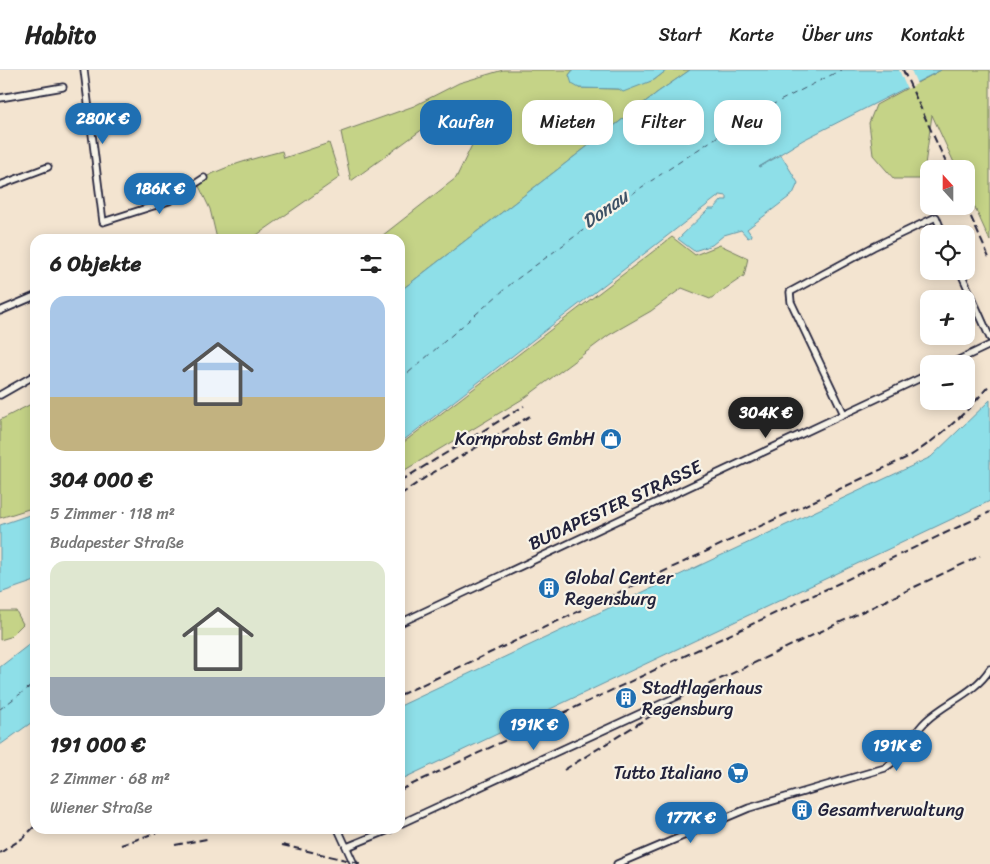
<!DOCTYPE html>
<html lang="de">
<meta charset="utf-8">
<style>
body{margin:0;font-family:Sriracha,sans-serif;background:#f6f6f6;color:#222;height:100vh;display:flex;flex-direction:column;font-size:19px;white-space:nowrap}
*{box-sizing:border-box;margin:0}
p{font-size:16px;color:#767676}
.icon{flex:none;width:28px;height:28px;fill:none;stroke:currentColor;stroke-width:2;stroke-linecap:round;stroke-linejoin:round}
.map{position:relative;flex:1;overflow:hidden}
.panel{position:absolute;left:30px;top:164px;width:375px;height:600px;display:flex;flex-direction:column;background:#fff;border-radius:15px;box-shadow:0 2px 12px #0003}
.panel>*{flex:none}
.banner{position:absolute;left:420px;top:30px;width:475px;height:45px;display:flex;gap:10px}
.needle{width:32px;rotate:339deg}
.controls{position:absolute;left:920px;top:90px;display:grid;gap:10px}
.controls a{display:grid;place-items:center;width:55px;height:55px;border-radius:10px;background:#fff;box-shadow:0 2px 12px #0003;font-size:25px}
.price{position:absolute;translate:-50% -42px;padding:0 11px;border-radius:18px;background:#1f6fb2;color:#fff;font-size:16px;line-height:32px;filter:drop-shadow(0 1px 2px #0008)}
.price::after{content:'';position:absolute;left:50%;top:30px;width:15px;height:11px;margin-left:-8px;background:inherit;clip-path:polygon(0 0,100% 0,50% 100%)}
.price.selected{background:#222;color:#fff}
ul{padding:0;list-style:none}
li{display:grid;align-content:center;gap:10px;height:265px;padding:0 20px}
li span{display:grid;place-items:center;height:155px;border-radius:15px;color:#555}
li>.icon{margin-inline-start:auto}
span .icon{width:90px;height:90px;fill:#fffc;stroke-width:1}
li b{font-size:21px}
h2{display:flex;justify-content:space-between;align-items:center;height:60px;padding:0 20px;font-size:21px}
.pill{padding:0 18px;border-radius:15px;background:#fff;box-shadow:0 2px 12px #0003;font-size:18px;line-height:45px}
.pill.selected{background:#1f6fb2;color:#fff}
header{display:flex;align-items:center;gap:30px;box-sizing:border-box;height:70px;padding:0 25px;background:#fff;border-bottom:1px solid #e0e0e0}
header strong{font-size:24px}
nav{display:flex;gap:28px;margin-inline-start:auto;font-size:18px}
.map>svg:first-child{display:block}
.green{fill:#c5d387;stroke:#747a61}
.water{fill:#8edfe8;stroke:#6393a3}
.pier{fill:#f3e4d0}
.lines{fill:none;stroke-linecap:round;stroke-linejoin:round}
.ferry{stroke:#3d5166;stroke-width:1;stroke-dasharray:6 5;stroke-linecap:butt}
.minor-casing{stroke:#22223b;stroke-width:9}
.minor{stroke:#f7f3e8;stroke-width:5.5}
.rail{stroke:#22223b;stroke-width:2;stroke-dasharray:8 4;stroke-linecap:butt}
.labels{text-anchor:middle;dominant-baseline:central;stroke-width:4.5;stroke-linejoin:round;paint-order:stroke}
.poi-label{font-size:18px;fill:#22223b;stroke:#f7f3e8;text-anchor:start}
.street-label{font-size:18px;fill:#22223b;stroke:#f7f3e8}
.water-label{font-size:19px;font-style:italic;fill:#3d5166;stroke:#f7f3e8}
</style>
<header>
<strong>Habito</strong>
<nav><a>Start</a><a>Karte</a><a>Über uns</a><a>Kontakt</a></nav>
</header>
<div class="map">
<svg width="990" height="794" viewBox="0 0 990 794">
<rect width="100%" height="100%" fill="#f3e4d0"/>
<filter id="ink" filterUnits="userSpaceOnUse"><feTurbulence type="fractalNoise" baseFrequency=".02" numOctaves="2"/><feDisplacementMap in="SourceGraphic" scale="10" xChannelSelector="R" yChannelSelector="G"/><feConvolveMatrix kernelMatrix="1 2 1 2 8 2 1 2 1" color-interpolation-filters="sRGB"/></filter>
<g filter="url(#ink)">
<!-- green -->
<path class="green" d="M503,0h70l-4,5 10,13 40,1 35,-9 13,-10h23l-32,22 -258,199v-52h-22l78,-61 29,-60 -7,-8 -26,-2 -101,73 -10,-49 73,-26 45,-23z
M941,0h49v171l-24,-53v-19h-9l-25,-54 -9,64h-29l-21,-24 -4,-32 7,-18z
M329,73l11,34 -89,62h-34l-7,-30 -13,-27c26,-16 55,-23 85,-31l2,7z
M672,167l23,18 25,-10 28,13 -4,18 -34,23 -28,-11 -31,23 -42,24 -83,62 -126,76v-28z
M35,332v105l-35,11v-98z
M0,541h16l7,13 -13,13 -10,3z"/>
<!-- water -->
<path class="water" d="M573,0h94l-13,10 -31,12 -4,-3 -40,-1 -7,-4 -3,-9z
M690,0h251l-138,70 -44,27 22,-12 17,28 -5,11 -46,35 5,7 -4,2 -7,-8 -17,5 -12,10 -18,6 -16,-12 31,-30h5l8,-9h5v-4l-7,-1 -320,248v-152l258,-199z
M990,330v101l-590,279v-74l531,-249z
M35,443v68l-35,12v-68z
M35,570v80l-35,25v-78z"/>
<!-- pier -->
<path class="pier" d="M899,0h12l6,14 -10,5z"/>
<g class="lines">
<!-- ferry -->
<path class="ferry" d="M400,310l113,-98 126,-93 105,-70 97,-49
M0,639l35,-26"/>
<!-- minor casing -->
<g class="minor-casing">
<path id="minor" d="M84,0l19,152 66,-21 35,-23
M0,28l63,-11
M0,115l48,-18
M960,201l30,67
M0,241l35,-15
M950,294l40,-19
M0,325l35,-20
M844,344l85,-40
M400,553l444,-209 -53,-112 -1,-10 83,-45 63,-30 7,17
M400,754l278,-128
M338,759l16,35
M347,777l44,-18
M617,794l132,-56 136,-40c18,-11 26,-33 41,-47 20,-19 49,-28 64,-52"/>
</g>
<!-- minor -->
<use href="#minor" class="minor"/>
<!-- rail -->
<path class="rail" d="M903,0l46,99
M966,136l24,54
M400,411l124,-75
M400,425l29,-20 101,-59
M400,625l510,-239c30,-19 58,-44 80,-72
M564,700l114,-71 302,-143
M400,720l590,-278
M121,775l45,-16
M175,775l32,-6
M282,775l81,19
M0,783l23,-15 12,-12"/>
</g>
</g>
<!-- icons -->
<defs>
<g id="shop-disc" transform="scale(1.125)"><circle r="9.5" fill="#1f6fb2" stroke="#f7f3e8"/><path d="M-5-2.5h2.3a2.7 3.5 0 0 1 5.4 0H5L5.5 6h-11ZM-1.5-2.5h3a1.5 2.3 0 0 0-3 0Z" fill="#fff"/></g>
<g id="building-disc" transform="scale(1.125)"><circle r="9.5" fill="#1f6fb2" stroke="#f7f3e8"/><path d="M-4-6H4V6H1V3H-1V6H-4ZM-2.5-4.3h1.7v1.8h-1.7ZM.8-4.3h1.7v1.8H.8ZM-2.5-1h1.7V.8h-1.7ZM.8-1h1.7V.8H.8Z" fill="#fff"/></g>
<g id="supermarket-disc" transform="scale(1.125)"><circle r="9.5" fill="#1f6fb2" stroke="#f7f3e8"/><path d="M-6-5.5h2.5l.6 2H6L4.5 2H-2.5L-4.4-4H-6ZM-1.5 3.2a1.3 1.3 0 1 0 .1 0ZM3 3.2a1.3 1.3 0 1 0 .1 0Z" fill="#fff"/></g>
</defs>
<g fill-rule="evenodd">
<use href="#shop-disc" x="611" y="369"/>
<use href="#building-disc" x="549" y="518"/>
<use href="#building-disc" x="626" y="628"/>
<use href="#supermarket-disc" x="738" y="703"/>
<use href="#building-disc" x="802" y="740"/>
</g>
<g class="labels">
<!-- poi labels -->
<g class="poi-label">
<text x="595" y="369" text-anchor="end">Kornprobst GmbH</text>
<text x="565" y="508">Global Center<tspan x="565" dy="21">Regensburg</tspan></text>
<text x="642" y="618">Stadtlagerhaus<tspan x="642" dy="21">Regensburg</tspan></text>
<text x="722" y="703" text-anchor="end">Tutto Italiano</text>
<text x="818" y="740">Gesamtverwaltung</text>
</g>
<!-- street labels -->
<g class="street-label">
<text transform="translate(615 435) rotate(-25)">BUDAPESTER STRASSE</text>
</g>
<!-- water labels -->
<g class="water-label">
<text transform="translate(605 139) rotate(-35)">Donau</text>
</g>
</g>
</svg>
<div class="controls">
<a><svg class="needle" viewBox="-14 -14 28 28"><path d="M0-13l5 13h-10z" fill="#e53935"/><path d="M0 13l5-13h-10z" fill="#767676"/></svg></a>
<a><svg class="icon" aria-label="locate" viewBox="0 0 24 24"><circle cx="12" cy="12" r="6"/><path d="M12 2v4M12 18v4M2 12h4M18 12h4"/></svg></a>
<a>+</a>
<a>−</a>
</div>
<b class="price" style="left:103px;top:75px">280K €</b>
<b class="price" style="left:160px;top:145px">186K €</b>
<b class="price selected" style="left:766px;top:369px">304K €</b>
<b class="price" style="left:534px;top:681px">191K €</b>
<b class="price" style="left:897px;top:702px">191K €</b>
<b class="price" style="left:691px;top:774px">177K €</b>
<div class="banner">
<a class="pill selected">Kaufen</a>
<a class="pill">Mieten</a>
<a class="pill">Filter</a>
<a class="pill">Neu</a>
</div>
<section class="panel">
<h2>6 Objekte<svg class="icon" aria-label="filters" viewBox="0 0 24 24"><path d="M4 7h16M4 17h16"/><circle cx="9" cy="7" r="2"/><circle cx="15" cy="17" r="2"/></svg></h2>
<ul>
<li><span style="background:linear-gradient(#a9c7e8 65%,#c2b280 0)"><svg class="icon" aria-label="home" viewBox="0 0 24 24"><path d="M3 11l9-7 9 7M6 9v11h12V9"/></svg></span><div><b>304 000 €</b><p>5 Zimmer · 118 m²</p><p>Budapester Straße</p></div></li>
<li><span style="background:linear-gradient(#dfe7d0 75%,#9aa5b1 0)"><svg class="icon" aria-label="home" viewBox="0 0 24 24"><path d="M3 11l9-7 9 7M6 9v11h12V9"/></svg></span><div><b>191 000 €</b><p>2 Zimmer · 68 m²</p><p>Wiener Straße</p></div></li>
</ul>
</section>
</div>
